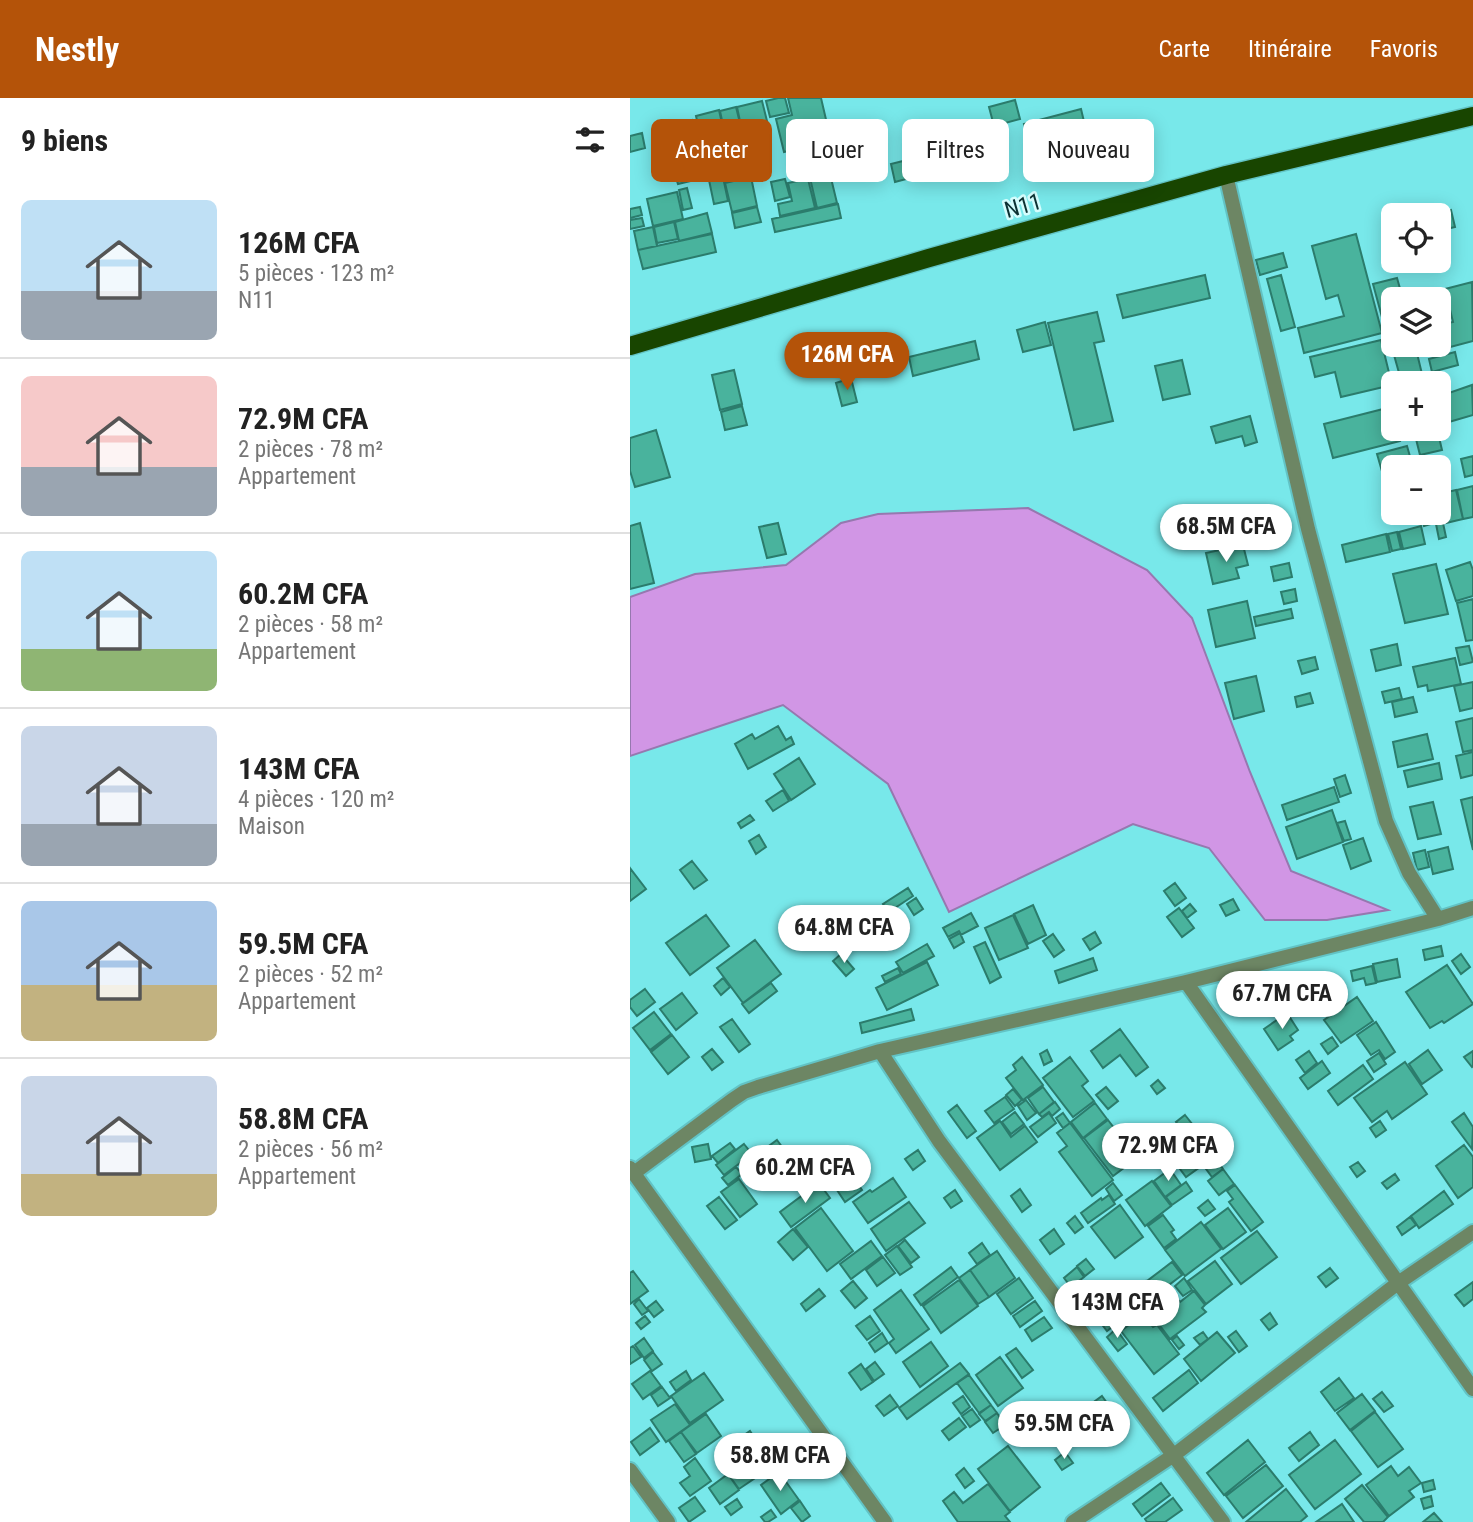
<!DOCTYPE html>
<html lang="fr">
<meta charset="utf-8">
<style>
body{margin:0;font-family:"Roboto Condensed",sans-serif;background:#f2f2f2;color:#222;height:100vh;display:flex;flex-direction:column;font-size:26px;white-space:nowrap}
*{box-sizing:border-box;margin:0}
p{font-size:23px;color:#767676}
.icon{flex:none;width:38px;height:38px;fill:none;stroke:currentColor;stroke-width:2;stroke-linecap:round;stroke-linejoin:round}
.map{position:relative;flex:1;overflow:hidden}
.sheet{display:flex;flex-direction:column;background:#fff;width:630px}
.sheet>*{flex:none}
.guide{position:absolute;left:21px;top:21px;width:665px;height:63px;display:flex;gap:14px}
.fabs{position:absolute;left:751px;top:105px;display:grid;gap:14px}
.fabs a{display:grid;place-items:center;width:70px;height:70px;border-radius:10px;background:#fff;box-shadow:0 4px 18px #0003;font-size:35px}
.price{position:absolute;translate:-50% -60px;padding:0 16px;border-radius:24px;background:#fff;color:#222;font-size:23px;line-height:46px;filter:drop-shadow(0 2px 4px #0008)}
.price::after{content:'';position:absolute;left:50%;top:42px;width:21px;height:16px;margin-left:-10px;background:inherit;clip-path:polygon(0 0,100% 0,50% 100%)}
.price.selected{background:#b45309;color:#fff}
ul{padding:0;list-style:none}
li{display:flex;align-items:center;gap:21px;height:175px;padding:0 21px}
li+li{border-top:2px solid #e0e0e0}
li span{display:grid;place-items:center;flex:none;width:196px;height:140px;border-radius:10px;color:#555}
li>.icon{margin-inline-start:auto}
span .icon{width:84px;height:84px;fill:#fffc;stroke-width:1}
li b{font-size:30px}
h2{display:flex;justify-content:space-between;align-items:center;height:84px;padding:0 21px;font-size:30px}
.chip{padding:0 24px;border-radius:10px;background:#fff;box-shadow:0 4px 18px #0003;font-size:24px;line-height:63px}
.chip.selected{background:#b45309;color:#fff}
header{display:flex;align-items:center;gap:42px;box-sizing:border-box;height:98px;padding:0 35px;background:#b45309;color:#fff}
header strong{font-size:33px}
nav{display:flex;gap:38px;margin-inline-start:auto;font-size:24px}
main{display:flex;flex:1;min-height:0}
.map>svg:first-child{display:block}
.water{fill:#d196e5;stroke:#9678af;stroke-width:2}
.building{fill:#49b39d;stroke:#2b7c6c;stroke-width:2}
.lines{fill:none;stroke-linecap:round;stroke-linejoin:round}
.minor-casing{stroke:#62c3c5;stroke-width:18}
.tertiary-casing{stroke:#62c3c5;stroke-width:18}
.primary-casing{stroke:#62c3c5;stroke-width:21}
.minor{stroke:#6d8664;stroke-width:14}
.tertiary{stroke:#6d8664;stroke-width:14}
.primary{stroke:#184500;stroke-width:18}
.labels{text-anchor:middle;dominant-baseline:central;stroke-width:5;stroke-linejoin:round;paint-order:stroke}
.street-label{font-size:23px;fill:#0c3132;stroke:#d5fdfd}
</style>
<header>
<strong>Nestly</strong>
<nav><a>Carte</a><a>Itinéraire</a><a>Favoris</a></nav>
</header>
<main>
<section class="sheet">
<h2>9 biens<svg class="icon" aria-label="filters" viewBox="0 0 24 24"><path d="M4 7h16M4 17h16"/><circle cx="9" cy="7" r="2"/><circle cx="15" cy="17" r="2"/></svg></h2>
<ul>
<li><span style="background:linear-gradient(#bfe0f5 65%,#9aa5b1 0)"><svg class="icon" aria-label="home" viewBox="0 0 24 24"><path d="M3 11l9-7 9 7M6 9v11h12V9"/></svg></span><div><b>126M CFA</b><p>5 pièces · 123 m²</p><p>N11</p></div></li>
<li><span style="background:linear-gradient(#f6c9c9 65%,#9aa5b1 0)"><svg class="icon" aria-label="home" viewBox="0 0 24 24"><path d="M3 11l9-7 9 7M6 9v11h12V9"/></svg></span><div><b>72.9M CFA</b><p>2 pièces · 78 m²</p><p>Appartement</p></div></li>
<li><span style="background:linear-gradient(#bfe0f5 70%,#8fb573 0)"><svg class="icon" aria-label="home" viewBox="0 0 24 24"><path d="M3 11l9-7 9 7M6 9v11h12V9"/></svg></span><div><b>60.2M CFA</b><p>2 pièces · 58 m²</p><p>Appartement</p></div></li>
<li><span style="background:linear-gradient(#c9d6e8 70%,#9aa5b1 0)"><svg class="icon" aria-label="home" viewBox="0 0 24 24"><path d="M3 11l9-7 9 7M6 9v11h12V9"/></svg></span><div><b>143M CFA</b><p>4 pièces · 120 m²</p><p>Maison</p></div></li>
<li><span style="background:linear-gradient(#a9c7e8 60%,#c2b280 0)"><svg class="icon" aria-label="home" viewBox="0 0 24 24"><path d="M3 11l9-7 9 7M6 9v11h12V9"/></svg></span><div><b>59.5M CFA</b><p>2 pièces · 52 m²</p><p>Appartement</p></div></li>
<li><span style="background:linear-gradient(#c9d6e8 70%,#c2b280 0)"><svg class="icon" aria-label="home" viewBox="0 0 24 24"><path d="M3 11l9-7 9 7M6 9v11h12V9"/></svg></span><div><b>58.8M CFA</b><p>2 pièces · 56 m²</p><p>Appartement</p></div></li>
</ul>
</section>
<div class="map">
<svg width="843" height="1424" viewBox="0 0 843 1424">
<rect width="100%" height="100%" fill="#78e8ea"/>
<!-- water -->
<path class="water" d="M398,410l119,62 45,48 58,154 41,99 97,39 -61,10h-62l-56,-72 -76,-24 -184,88 -61,-128 -105,-79 -153,51v-159l65,-23 91,-9 55,-42 37,-9z"/>
<!-- building -->
<path class="building" d="M148,0h7l4,15 -19,4 -4,-16z
M158,0h33l10,43 -47,11 -8,-33 16,-4z
M385,2l5,19 -26,7 -5,-19z
M132,3l6,24 -26,6 -5,-24z
M106,9l6,24 -17,4 -5,-24z
M451,11l5,21 -56,15 -6,-21z
M89,12l6,27 -23,5 -6,-26z
M62,22l5,22 -25,5 -6,-21z
M12,35l3,15 -15,4v-16z
M70,47l7,32 -29,7 -2,-6 -4,1 -6,-26z
M87,51l6,24 -15,4 -5,-24z
M301,56l5,17 -41,11 -4,-18z
M197,61l3,14 -20,5 -3,-14z
M200,76l7,29 -20,5 -7,-30z
M93,79l5,24 -14,3 -5,-24z
M121,79l6,29 -25,6 -7,-29z
M155,81l5,18 -15,4 -4,-19z
M178,81l7,29 -35,8 -2,-12 14,-3 -4,-18z
M57,90l5,20 -9,2 -4,-20z
M47,94l6,27 -30,7 -6,-27z
M208,106l3,14 -66,14 -3,-13z
M10,109l2,8 -12,3v-9z
M127,109l4,15 -26,6 -3,-15z
M821,112l4,17 -17,4v-16l-6,-1z
M77,115l5,20 -33,8 -4,-19z
M12,120l2,8 -14,3v-9z
M44,124l4,17 -21,4 -3,-16z
M23,129l4,19 -19,4 -4,-19z
M82,136l4,18 -73,17 -5,-19z
M726,136l26,99 -78,20 -6,-25 46,-12 -6,-21 -12,4 -14,-53z
M653,155l4,14 -27,8 -4,-15z
M575,177l5,23 -87,20 -6,-23z
M651,177l14,52 -14,4 -14,-52z
M767,180l6,21h-10v31l-7,2 -13,-48z
M842,184l1,59 -53,14 -3,-10h21v-20l15,-3 -8,-33z
M467,214l7,29 -10,2 19,78 -39,9 -26,-107z
M415,224l6,23 -28,7 -6,-22z
M763,238v9h22l7,29 -21,6 -12,-43z
M751,242l11,45 -51,12 -6,-25 -20,5 -5,-20z
M345,243l4,18 -66,17 -4,-19z
M825,254l3,13 -26,7 -3,-13z
M552,262l8,34 -27,6 -8,-34z
M104,272l8,34 -22,6 -8,-35z
M221,280l6,24 -15,4 -6,-23z
M842,287l1,30 -24,7 -9,-26z
M112,308l5,19 -22,5 -4,-18z
M761,309l2,7v15h4l3,12 -67,17 -9,-34z
M620,318l7,26 -12,4 -3,-10 -26,7 -5,-16z
M26,332l14,47 -35,10 -5,-16v-33z
M808,335l4,17 -22,5 -4,-16z
M777,348l6,21h-20v24l-5,1 -11,-38z
M843,358v19l-8,2 -4,-18z
M843,388v31l-10,2 -6,-29z
M826,392l7,29 -17,4 -7,-29z
M641,411l4,12 -17,7 -5,-12z
M802,415l2,10 -10,3 -3,-12z
M10,425l14,60 -24,6v-63z
M148,425l8,31 -19,4 -8,-31z
M813,425l3,14 -7,2 -3,-15z
M791,428l4,18 -22,5 -4,-17z
M767,434l4,17 -9,2 -4,-17z
M756,436l4,18 -44,10 -4,-17z
M613,447l5,20 -12,3 3,10 -26,6 -7,-31z
M840,464l3,8v26l-17,5 -10,-31z
M659,465l3,14 -18,4 -3,-14z
M806,466l12,50 -43,9 -12,-49z
M665,491l2,12 -13,3 -3,-12z
M843,501v41l-7,1 -9,-38z
M617,503l8,37 -39,9 -8,-37z
M661,511l2,9 -37,8 -2,-9z
M767,546l4,21 -25,6 -5,-21z
M839,548l4,16 -13,3 -4,-17z
M685,559l3,12 -16,5 -4,-13z
M825,560l6,26 -33,7 -1,-6 -9,2 -5,-20z
M626,578l8,35 -30,8 -9,-36z
M843,584v26l-13,3 -6,-25z
M769,590l3,11 -17,4 -3,-11z
M680,595l3,10 -16,4 -2,-10z
M783,599l4,15 -22,5 -3,-15z
M843,620v32l-10,2 -7,-30z
M148,628l8,14 5,-3 3,7 -46,25 -13,-25 17,-10 3,5z
M797,636l6,25 -35,8 -5,-25z
M843,654v23l-12,3 -5,-22z
M169,660l16,26 -24,16 -17,-26z
M809,665l3,16 -34,8 -4,-16z
M715,677l6,18 -11,4 -6,-18z
M704,689l5,15 -52,18 -5,-15z
M153,692l6,11 -16,10 -7,-10z
M843,699v53l-12,-50z
M803,704l8,32 -23,5 -8,-32z
M702,712l11,32 -46,17 -11,-32z
M120,717l4,5 -13,8 -3,-5z
M715,723l6,18 -7,2 -7,-18z
M129,737l7,12 -10,7 -7,-13z
M733,740l8,23 -20,8 -8,-24z
M818,749l5,22 -20,5 -5,-22z
M795,752l4,17 -12,3 -4,-17z
M62,763l15,19 -13,9 -14,-19z
M0,770l16,21 -16,12z
M545,785l11,15 -11,8 -11,-15z
M278,790l5,8 -24,16 -6,-8z
M286,800l7,11 -9,6 -7,-11z
M603,801l6,11 -13,6 -6,-11z
M560,806l6,7 -9,7 -5,-7z
M403,807l13,30 -18,9 -14,-30z
M549,810l15,20 -12,9 -15,-20z
M341,815l7,13 -17,9 -2,-4 -11,6 -5,-9z
M76,817l23,31 -39,29 -24,-32z
M383,817l15,33 -29,12 -14,-32z
M465,834l6,11 -11,7 -7,-11z
M330,835l4,9 -10,6 -5,-9z
M423,836l11,16 -10,7 -11,-16z
M125,842l26,34 -38,29 -26,-35z
M355,844l16,35 -11,6 -16,-36z
M297,846l7,12 -31,17 -7,-11z
M811,848l2,10 -18,4 -2,-10z
M211,856l13,15 -8,7 -13,-15z
M831,856l9,13 -9,7 -9,-13z
M463,860l4,12 -38,13 -4,-12z
M767,861l3,18 -23,5 -4,-18z
M297,864l11,23 -51,25 -11,-22z
M817,867l26,39 -29,19 -2,-2 -12,7 -24,-36z
M742,868l4,17 -10,2 -2,-7 -11,3 -2,-10z
M268,870l3,6 -16,8 -3,-6z
M93,880l7,9 -9,8 -7,-9z
M141,885l6,8 -28,22 -7,-9z
M15,891l10,13 -18,14 -7,-9v-7z
M52,895l15,20 -21,17 -16,-21z
M727,899l16,24 -32,22 -17,-23z
M281,911l3,11 -52,13 -2,-10z
M24,914l17,22 -21,16 -17,-22z
M657,915l11,17 -8,6 3,4 -15,10 -14,-21z
M102,921l18,25 -11,8 -19,-25z
M746,924l19,30 -10,7 -6,-9 -8,5 -14,-20z
M490,931l28,38 -12,9 -16,-21 -17,13 -12,-17z
M42,937l17,22 -21,17 -17,-22z
M702,939l6,9 -10,8 -7,-10z
M82,951l11,13 -11,8 -10,-13z
M417,952l5,11 -8,4 -4,-11z
M798,952l14,20 -20,14 -13,-20z
M679,953l8,12 -12,10 -9,-13z
M843,953v15l-1,1 -8,-10z
M749,955l7,11 -12,8 -7,-11z
M392,959l21,28 -20,15 -17,-22 10,-8 -3,-5z
M440,959l18,24 -6,5 12,15 -21,16 -30,-39z
M692,963l8,12 -22,16 -8,-11z
M775,964l22,32 -35,25 -5,-8 -15,11 -18,-24z
M733,967l10,14 -35,26 -10,-14z
M528,982l7,8 -8,6 -6,-8z
M413,989l11,15 -15,12 -11,-16z
M476,989l12,14 -10,8 -12,-14z
M383,991l9,11 -7,6 -9,-11z
M375,999l9,12 -20,14 -9,-12z
M396,1002l10,13 -9,7 -9,-14z
M425,1004l5,7 -8,7 -3,-4 -7,5 -3,-3z
M465,1005l12,16 -24,19 -12,-16z
M327,1007l19,26 -9,7 -19,-26z
M385,1014l9,12 -13,10 -9,-12z
M419,1015l7,10 -18,14 -8,-10z
M433,1015l7,10 -7,5 -7,-10z
M834,1015l9,14 -1,22 -20,-27z
M555,1017l8,10 -9,7 -8,-10z
M478,1022l29,38 -24,18 -29,-38z
M370,1023l11,16 14,-11 12,16 -37,28 -23,-32z
M750,1023l6,9 -10,7 -6,-9z
M440,1025l43,57 -21,16 -33,-44 8,-6 -10,-13z
M564,1029l5,6 -8,7 -5,-6z
M147,1042l22,30 -19,14 -2,-1 -7,5 -21,-28z
M100,1045l5,6 -17,14 -6,-7z
M78,1046l3,15 -16,3 -3,-15z
M114,1046l8,10 -28,21 -8,-10z
M575,1046l18,25 -11,8 -9,-12 -17,12 -9,-12z
M834,1047l9,12v30l-15,11 -22,-32z
M288,1052l7,11 -12,9 -8,-11z
M728,1064l7,9 -8,6 -7,-10z
M106,1069l6,7 -14,11 -6,-7z
M540,1071l11,16 -16,12 -11,-16z
M593,1071l11,15 -15,11 -11,-14z
M765,1076l4,6 -12,9 -5,-6z
M222,1077l10,15 -17,12 -10,-15z
M263,1080l13,19 -38,26 -15,-21 17,-12 2,2z
M109,1081l18,25 -17,13 -19,-25z
M522,1083l19,25 -26,20 -19,-26z
M556,1084l6,9 -20,14 -6,-8z
M189,1085l11,15 -39,29 -11,-15z
M483,1085l9,12 -8,6 -8,-12z
M605,1087l28,37 -12,9 -22,-29 4,-3 -6,-8z
M390,1091l11,16 -9,7 -11,-16z
M325,1092l7,11 -11,7 -7,-10z
M814,1093l9,13 -34,24 -8,-12z
M479,1097l6,9 -27,19 -7,-10 20,-15 1,2z
M89,1099l18,23 -12,9 -18,-23z
M578,1102l7,9 -10,7 -7,-8z
M279,1104l16,21 -39,28 -15,-22z
M490,1107l23,32 -28,21 -24,-31z
M191,1110l32,43 -26,20 -32,-43z
M598,1110l18,24 -23,17 -18,-24z
M533,1117l11,15 -3,2 5,7 -12,9 -16,-22z
M445,1118l8,11 -8,6 -8,-10z
M780,1119l6,8 -14,10 -5,-8z
M571,1124l20,27 -36,27 -20,-26z
M163,1131l15,18 -15,13 -15,-18z
M424,1131l10,15 -14,10 -10,-14z
M627,1133l20,26 -36,27 -20,-26z
M275,1142l14,17 -8,6 -13,-17z
M241,1143l11,15 -31,23 -11,-15z
M352,1145l8,12 -13,9 -8,-11z
M267,1148l15,21 -12,8 -15,-20z
M367,1153l18,27 -26,19 -19,-27z
M253,1159l12,16 -18,13 -11,-16z
M456,1161l8,10 -9,7 -8,-10z
M585,1163l17,23 -26,20 -18,-23z
M542,1164l10,13 -25,19 -10,-13z
M321,1169l7,10 -37,28 -7,-10z
M447,1169l7,10 -13,10 -7,-9z
M700,1170l8,10 -12,9 -8,-10z
M340,1172l19,27 -11,7 -19,-26z
M3,1173l15,20 -18,13v-31z
M389,1180l14,20 -22,16 -14,-20z
M554,1180l8,12 -9,6 -8,-10z
M329,1182l19,26 -37,27 -18,-27z
M223,1183l14,17 -12,10 -14,-17z
M516,1183l10,13 -24,19 -10,-14z
M843,1184v17l-9,7 -9,-11z
M189,1191l6,7 -19,15 -5,-7z
M540,1191l10,13 14,-11 11,14 -3,3 4,4 -36,27 -24,-32z
M271,1192l28,39 -33,24 -7,-10 5,-4 -20,-29z
M9,1201l9,12 -6,4 -8,-11z
M491,1201l10,13 -24,19 -10,-13z
M26,1203l7,9 -9,7 -7,-9z
M405,1203l7,10 -22,16 -7,-11z
M640,1215l7,11 -8,6 -8,-10z
M513,1216l10,13 4,-2 22,29 -25,20 -33,-43z
M15,1218l5,6 -9,7 -5,-6z
M240,1218l10,15 -13,9 -11,-14z
M414,1219l8,11 -20,13 -7,-11z
M486,1231l11,15 -9,7 -11,-14z
M606,1233l11,15 -8,6 -11,-15z
M573,1234l5,7 -8,6 -6,-7z
M587,1234l18,21 -34,28 -17,-22z
M252,1235l6,10 -13,9 -6,-9z
M547,1238l7,9 -5,4 -7,-9z
M14,1240l9,13 -9,7 -9,-13z
M301,1244l17,24 -28,21 -17,-25z
M3,1248l8,11 -11,7v-16z
M386,1250l17,22 -11,8 -16,-23z
M23,1254l9,12 -10,7 -8,-11z
M370,1259l23,31 -25,18 -22,-31z
M245,1264l9,12 -10,7 -8,-12z
M330,1265l9,11 -62,45 -8,-11z
M231,1266l12,18 -12,8 -12,-17z
M559,1272l9,13 -35,28 -10,-13z
M20,1273l11,15 -18,13 -11,-15z
M56,1273l5,9 -15,11 -6,-9z
M74,1275l19,27 -33,23 -19,-27z
M339,1277l22,30 -12,8 -22,-30z
M709,1280l15,20 -19,13 -14,-19z
M32,1289l8,11 -12,8 -7,-11z
M752,1294l11,14 -9,6 -11,-13z
M732,1296l13,17 -25,19 -13,-17z
M260,1297l8,11 -14,10 -8,-10z
M333,1298l7,11 -9,7 -8,-11z
M472,1298l10,14 -21,15 -3,-5 -14,10 -6,-9z
M45,1306l15,21 -24,17 -15,-22z
M361,1307l6,8 -12,8 -6,-7z
M342,1311l8,11 -10,7 -8,-11z
M745,1314l28,37 -25,18 -27,-36z
M367,1315l8,12 -12,8 -8,-11z
M76,1316l15,22 -24,17 -16,-21z
M329,1320l7,9 -17,13 -7,-9z
M20,1330l9,13 -19,14 -9,-13z
M120,1333l12,18 -23,15 -12,-17z
M51,1334l15,22 -12,8 -15,-21z
M680,1334l9,13 -20,16 -10,-13z
M618,1342l17,22 -41,33 -17,-22z
M705,1342l26,34 -46,35 -26,-34z
M378,1348l32,41 -30,24 -32,-42z
M435,1354l8,11 -11,7 -7,-10z
M126,1357l11,15 -28,19 -11,-15z
M65,1360l16,23 -21,15 -10,-13 10,-7 -6,-9z
M636,1367l17,21 -40,32 -17,-22z
M761,1368l7,10 11,-9 12,16 -12,8 5,6 -25,19 -23,-31z
M334,1370l10,13 -9,7 -9,-13z
M149,1374l20,28 -18,14 -20,-29z
M98,1376l11,16 -19,14 -11,-16z
M803,1382l2,9 -11,3 -2,-9z
M531,1385l9,12 -28,21 -9,-12z
M358,1386l22,28 -5,4 5,6h-52l-15,-21 11,-9 9,11z
M732,1387l26,32 -5,5h-19l-19,-23z
M656,1391l21,27 -7,6h-54z
M801,1398l2,10 -9,3 -3,-10z
M65,1399l10,14 -16,11 -10,-14z
M543,1400l9,12 -17,12h-18l-2,-3z
M107,1401l5,8 -11,8 -6,-8z
M170,1403l10,15 -8,6 -11,-14z
M712,1406l12,18h-38z
M141,1412l5,7 -8,5h-3l-4,-5z
M804,1415l8,9h-19z"/>
<g class="lines">
<!-- minor casing -->
<g class="minor-casing">
<path id="minor" d="M596,77l82,354 78,292 23,52 29,46
M556,884l287,407
M250,953l59,90 284,381
M4,1075l98,-73 12,-8 14,-5 122,-36 306,-69 252,-63 35,-11
M0,1372l38,52
M443,1424l101,-67 224,-172 75,-51"/>
</g>
<!-- tertiary casing -->
<g class="tertiary-casing">
<path id="tertiary" d="M0,1070l255,354"/>
</g>
<!-- primary casing -->
<g class="primary-casing">
<path id="primary" d="M0,248l299,-88 297,-83 247,-59"/>
</g>
<!-- minor -->
<use href="#minor" class="minor"/>
<!-- tertiary -->
<use href="#tertiary" class="tertiary"/>
<!-- primary -->
<use href="#primary" class="primary"/>
</g>
<g class="labels">
<!-- street labels -->
<g class="street-label">
<text transform="translate(393 108) rotate(-16)">N11</text>
</g>
</g>
</svg>
<div class="fabs">
<a><svg class="icon" aria-label="locate" viewBox="0 0 24 24"><circle cx="12" cy="12" r="6"/><path d="M12 2v4M12 18v4M2 12h4M18 12h4"/></svg></a>
<a><svg class="icon" aria-label="layers" viewBox="0 0 24 24"><path d="M12 4l9 5-9 5-9-5zM3 14l9 5 9-5"/></svg></a>
<a>+</a>
<a>−</a>
</div>
<b class="price selected" style="left:217px;top:294px">126M CFA</b>
<b class="price" style="left:596px;top:466px">68.5M CFA</b>
<b class="price" style="left:214px;top:867px">64.8M CFA</b>
<b class="price" style="left:652px;top:933px">67.7M CFA</b>
<b class="price" style="left:538px;top:1085px">72.9M CFA</b>
<b class="price" style="left:175px;top:1107px">60.2M CFA</b>
<b class="price" style="left:487px;top:1242px">143M CFA</b>
<b class="price" style="left:434px;top:1363px">59.5M CFA</b>
<b class="price" style="left:150px;top:1395px">58.8M CFA</b>
<div class="guide">
<a class="chip selected">Acheter</a>
<a class="chip">Louer</a>
<a class="chip">Filtres</a>
<a class="chip">Nouveau</a>
</div>
</div>
</main>
